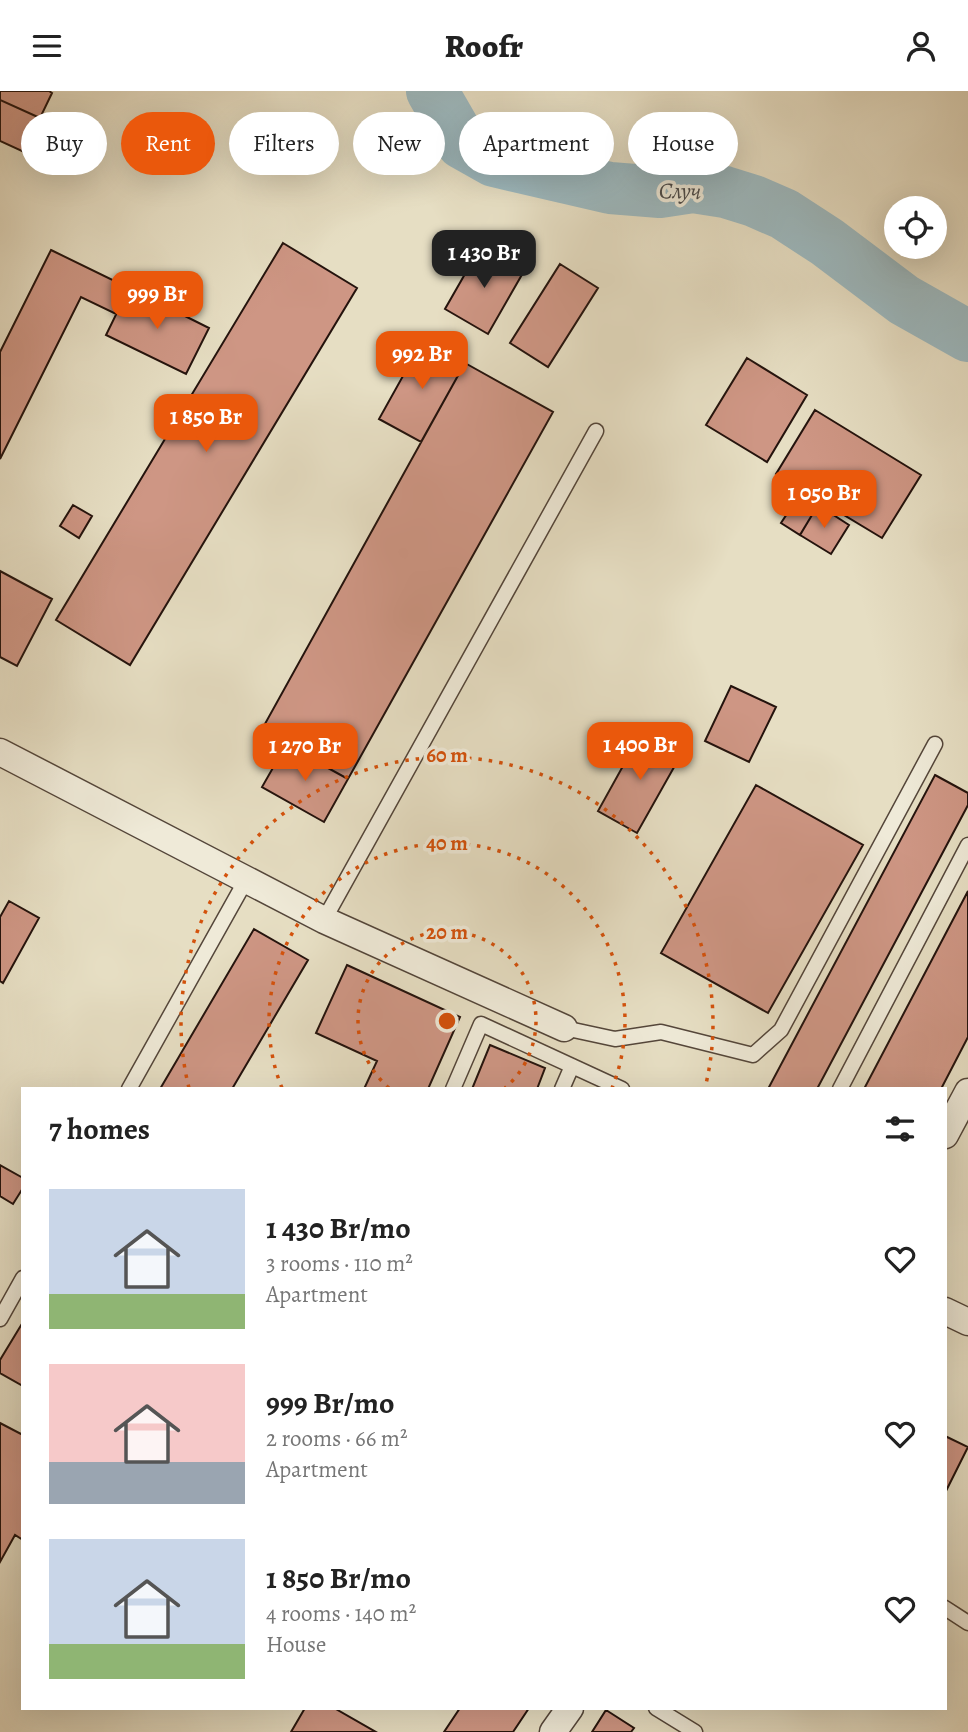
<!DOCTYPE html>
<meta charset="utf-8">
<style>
body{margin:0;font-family:Alegreya,serif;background:#f6f6f6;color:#222;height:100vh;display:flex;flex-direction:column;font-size:26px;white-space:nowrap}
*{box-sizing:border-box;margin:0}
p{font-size:23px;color:#767676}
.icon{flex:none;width:38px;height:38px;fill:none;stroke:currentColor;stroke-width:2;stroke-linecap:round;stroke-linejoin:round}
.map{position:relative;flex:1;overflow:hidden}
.details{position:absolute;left:21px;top:996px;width:926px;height:623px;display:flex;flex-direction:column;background:#fff;border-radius:0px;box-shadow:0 7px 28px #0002}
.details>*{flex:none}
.banner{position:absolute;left:21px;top:21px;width:928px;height:63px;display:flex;gap:14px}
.controls{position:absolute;left:884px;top:105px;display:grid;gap:14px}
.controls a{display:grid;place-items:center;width:63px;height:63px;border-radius:50%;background:#fff;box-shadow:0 7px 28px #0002;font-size:35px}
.price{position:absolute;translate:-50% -60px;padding:0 16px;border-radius:14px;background:#ea580c;color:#fff;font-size:23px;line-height:46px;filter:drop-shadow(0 2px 4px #0008)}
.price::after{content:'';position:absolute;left:50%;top:42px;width:21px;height:16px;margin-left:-10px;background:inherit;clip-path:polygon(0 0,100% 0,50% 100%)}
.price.active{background:#222;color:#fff}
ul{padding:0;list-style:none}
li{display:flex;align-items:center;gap:21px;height:175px;padding:0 28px}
li span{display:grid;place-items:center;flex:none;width:196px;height:140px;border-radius:0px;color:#555}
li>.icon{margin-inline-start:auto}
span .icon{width:84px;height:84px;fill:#fffc;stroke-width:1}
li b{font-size:30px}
h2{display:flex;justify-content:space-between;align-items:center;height:84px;padding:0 28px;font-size:30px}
.chip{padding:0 24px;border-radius:32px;background:#fff;box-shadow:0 7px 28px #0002;font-size:24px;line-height:63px}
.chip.active{background:#ea580c;color:#fff}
header{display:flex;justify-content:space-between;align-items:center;height:91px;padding:0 28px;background:#fff;font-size:32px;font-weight:800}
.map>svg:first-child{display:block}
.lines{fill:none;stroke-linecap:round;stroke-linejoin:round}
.river{stroke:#9db9bf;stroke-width:52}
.building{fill:#ce9684;stroke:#24130d;stroke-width:2}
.service-casing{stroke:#54463a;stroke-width:17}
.minor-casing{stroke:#54463a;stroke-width:29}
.service{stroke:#efead8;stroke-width:14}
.minor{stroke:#efead8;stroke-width:26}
.ring{fill:none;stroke:#d4520c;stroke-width:3.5;stroke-dasharray:3.5 7}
.labels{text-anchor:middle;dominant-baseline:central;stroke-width:7;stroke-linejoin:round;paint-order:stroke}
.water-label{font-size:23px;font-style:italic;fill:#4e4d4b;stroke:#efead8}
.centre{fill:#d4520c;stroke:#efead8;stroke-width:3.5}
.ring-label{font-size:21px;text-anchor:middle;font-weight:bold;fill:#d4520c;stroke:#efead8;stroke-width:7;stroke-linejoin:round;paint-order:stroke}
</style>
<header><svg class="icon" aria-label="menu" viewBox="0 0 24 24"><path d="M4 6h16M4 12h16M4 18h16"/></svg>Roofr<svg class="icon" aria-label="person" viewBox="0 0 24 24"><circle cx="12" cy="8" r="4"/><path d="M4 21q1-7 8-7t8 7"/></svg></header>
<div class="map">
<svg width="968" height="1641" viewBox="0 0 968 1641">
<rect width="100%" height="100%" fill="#e6dec3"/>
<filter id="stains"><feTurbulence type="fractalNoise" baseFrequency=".00286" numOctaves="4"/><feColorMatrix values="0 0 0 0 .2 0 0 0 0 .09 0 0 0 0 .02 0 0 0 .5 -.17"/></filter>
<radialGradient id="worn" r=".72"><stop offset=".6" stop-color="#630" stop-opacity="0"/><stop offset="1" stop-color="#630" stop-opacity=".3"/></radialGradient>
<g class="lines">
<!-- river -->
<path class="river" d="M432,0l30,52 32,18 116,27 50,4 33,-5 32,5 29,9 30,13 43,28 77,58 64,36"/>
</g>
<!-- building -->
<path class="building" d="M0,0h49l3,2 -12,25 -40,-18z
M0,9l40,18 -16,34 -24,-11z
M283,152l74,45 -227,377 -74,-45z
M481,155l43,25 -36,63 -43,-25z
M51,159l78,38 -13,26 -35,-17 -81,162v-107z
M560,173l38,24 -50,79 -38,-24z
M129,197l80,40 -23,46 -80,-39z
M423,249l42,23 -44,79 -42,-23z
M747,267l60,37 -40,67 -61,-37z
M465,272l88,49 -205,367 -87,-48z
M815,319l106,65 -39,63 -106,-64z
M800,403l18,11 -18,30 -19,-12z
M73,414l19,11 -13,22 -19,-12z
M818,414l31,20 -18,29 -31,-19z
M0,480l52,28 -35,67 -17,-9z
M731,595l45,21 -27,55 -44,-21z
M643,639l39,23 -45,80 -39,-22z
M286,654l62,34 -24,43 -62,-35z
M935,684l33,18v12l-151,284h-49z
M756,694l107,60 -95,168 -107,-60z
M968,800v146l-27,52h-77z
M9,810l30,17 -36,65 -3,-2v-64z
M254,838l54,31 -76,129h-72z
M347,874l113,52 -32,72h-64l13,-28 -61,-28z
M490,954l55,23 -8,21h-65z
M0,1074l23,13v10l-10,16 -13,-8z
M23,1231v64l-23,-13v-13z
M0,1332l21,11 2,-2v108l-8,-5 -15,27z
M945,1345l23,11 -23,46z
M305,1617h29l42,24h-85z
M460,1617h69l-16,24h-69z
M606,1619l28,18 -3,4h-39z"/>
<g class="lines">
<!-- service casing -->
<g class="service-casing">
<path id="service" d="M324,829l272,-489
M564,937l51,11 46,-7 92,23 28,-25 154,-286
M129,998l117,-209
M453,998l28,-65 141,65
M562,998l10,-23
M840,998l128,-244
M0,1228l23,-41
M945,1517l23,15
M656,1617l39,24"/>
</g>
<!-- minor casing -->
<g class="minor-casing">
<path id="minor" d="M0,661l324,168 240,108
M945,1044l23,-43
M945,1220l23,11
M553,1641l17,-24"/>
</g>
<!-- service -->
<use href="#service" class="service"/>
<!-- minor -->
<use href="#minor" class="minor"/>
</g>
<!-- distance rings -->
<g class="ring">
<path d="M389 997A89 89 0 1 1 505 997"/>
<path d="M282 997A178 178 0 1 1 612 997"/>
<path d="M189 997A266 266 0 1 1 705 997"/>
</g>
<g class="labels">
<!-- water labels -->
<g class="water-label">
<text transform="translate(680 100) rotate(1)">Случ</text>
</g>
</g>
<circle cx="447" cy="930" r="10" class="centre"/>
<g class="ring-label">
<text x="447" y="671">60 m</text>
<text x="447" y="759">40 m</text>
<text x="447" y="848">20 m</text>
</g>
<rect width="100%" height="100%" filter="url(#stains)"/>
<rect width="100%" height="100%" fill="url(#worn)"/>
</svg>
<div class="controls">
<a><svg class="icon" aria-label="locate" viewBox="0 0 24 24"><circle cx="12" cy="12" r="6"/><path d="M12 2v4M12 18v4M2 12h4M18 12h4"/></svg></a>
</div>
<b class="price active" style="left:484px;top:199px">1 430 Br</b>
<b class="price" style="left:157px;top:240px">999 Br</b>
<b class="price" style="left:422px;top:300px">992 Br</b>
<b class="price" style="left:206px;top:363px">1 850 Br</b>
<b class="price" style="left:824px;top:439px">1 050 Br</b>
<b class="price" style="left:640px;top:691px">1 400 Br</b>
<b class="price" style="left:305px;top:692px">1 270 Br</b>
<div class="banner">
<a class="chip">Buy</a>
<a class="chip active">Rent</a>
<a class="chip">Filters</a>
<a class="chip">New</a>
<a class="chip">Apartment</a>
<a class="chip">House</a>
</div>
<section class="details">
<h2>7 homes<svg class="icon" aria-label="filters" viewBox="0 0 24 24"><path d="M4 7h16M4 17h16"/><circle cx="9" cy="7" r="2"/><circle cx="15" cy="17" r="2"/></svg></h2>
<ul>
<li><span style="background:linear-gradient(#c9d6e8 75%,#8fb573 0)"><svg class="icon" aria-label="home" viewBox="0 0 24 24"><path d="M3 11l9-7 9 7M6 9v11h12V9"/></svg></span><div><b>1 430 Br/mo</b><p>3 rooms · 110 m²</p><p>Apartment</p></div><svg class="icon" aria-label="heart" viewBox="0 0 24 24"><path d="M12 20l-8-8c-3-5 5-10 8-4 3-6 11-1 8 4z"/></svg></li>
<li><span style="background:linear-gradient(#f6c9c9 70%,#9aa5b1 0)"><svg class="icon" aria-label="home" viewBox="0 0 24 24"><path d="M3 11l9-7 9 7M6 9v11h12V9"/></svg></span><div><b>999 Br/mo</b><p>2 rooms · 66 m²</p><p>Apartment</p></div><svg class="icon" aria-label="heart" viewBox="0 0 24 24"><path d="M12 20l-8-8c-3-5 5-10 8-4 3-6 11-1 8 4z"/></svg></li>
<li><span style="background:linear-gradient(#c9d6e8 75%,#8fb573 0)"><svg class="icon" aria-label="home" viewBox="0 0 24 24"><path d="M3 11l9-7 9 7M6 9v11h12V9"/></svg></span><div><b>1 850 Br/mo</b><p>4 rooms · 140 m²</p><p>House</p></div><svg class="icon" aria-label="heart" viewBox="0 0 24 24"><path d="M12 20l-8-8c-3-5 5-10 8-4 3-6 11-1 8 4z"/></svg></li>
</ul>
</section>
</div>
